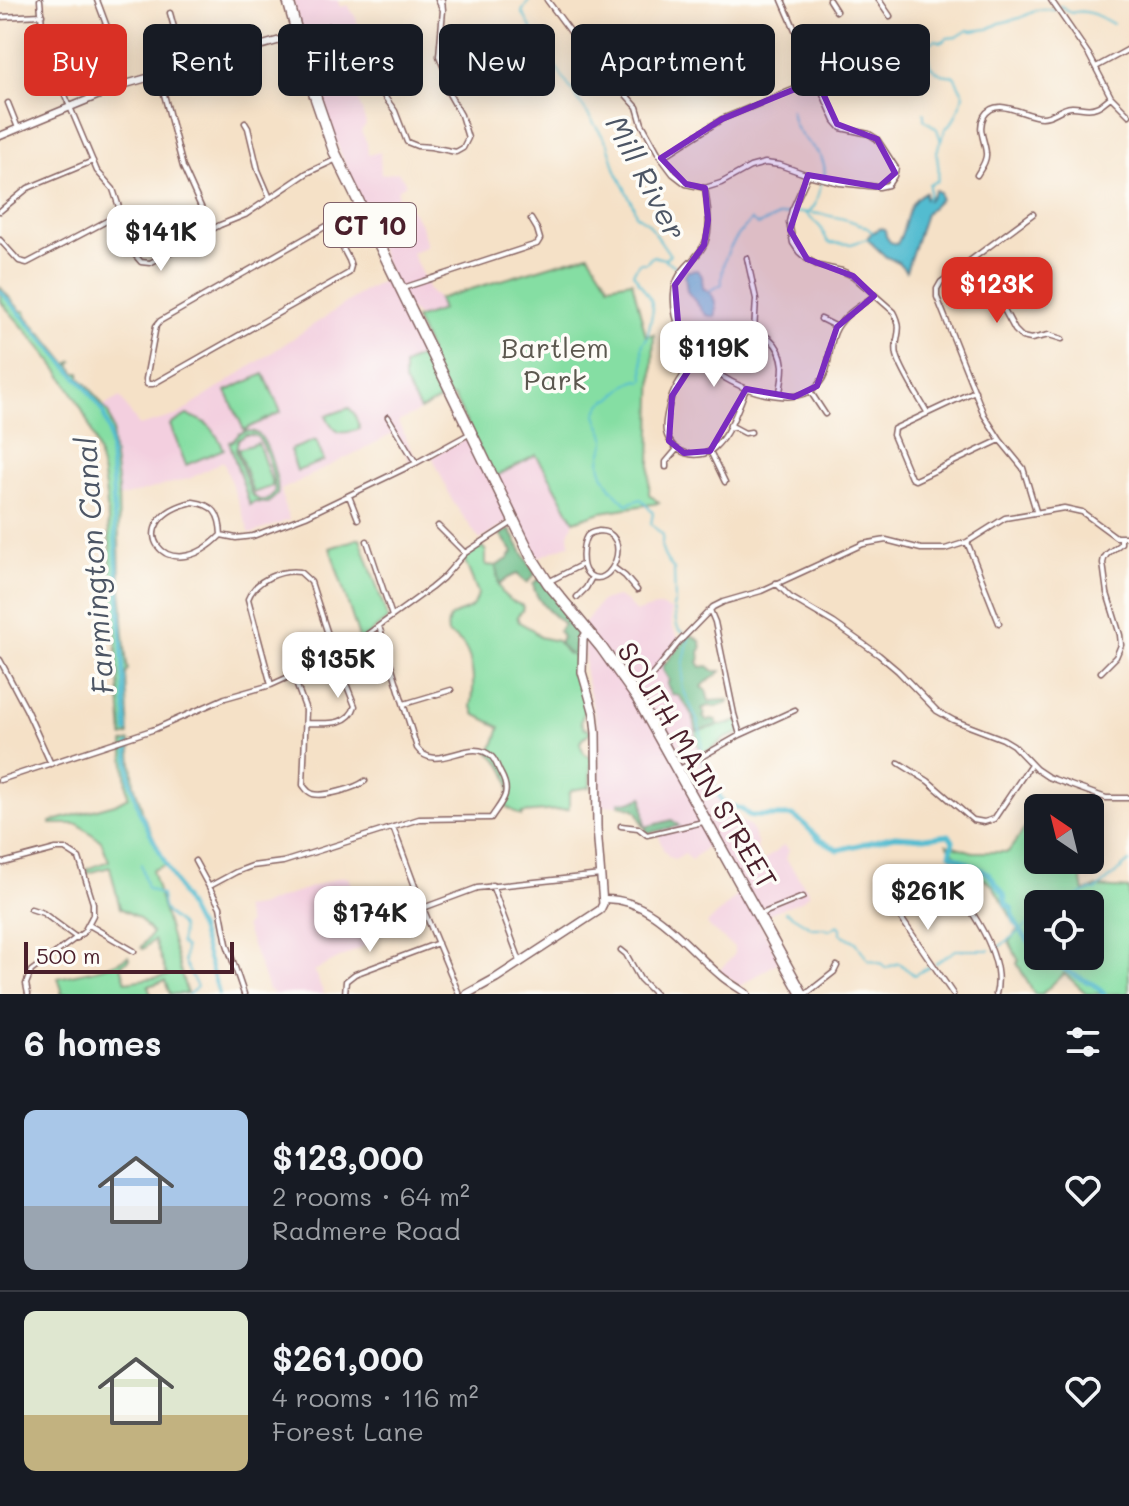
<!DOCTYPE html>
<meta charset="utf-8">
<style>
body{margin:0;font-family:Mali,sans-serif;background:#20242c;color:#f1f3f6;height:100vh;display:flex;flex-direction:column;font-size:30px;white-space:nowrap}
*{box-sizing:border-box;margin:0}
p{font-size:26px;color:#9ea1a6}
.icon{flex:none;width:44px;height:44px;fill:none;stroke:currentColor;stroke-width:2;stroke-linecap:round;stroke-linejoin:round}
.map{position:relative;height:994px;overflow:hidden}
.side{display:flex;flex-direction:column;background:#171b24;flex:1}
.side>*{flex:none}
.hud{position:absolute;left:24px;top:24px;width:1082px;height:72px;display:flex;gap:16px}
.needle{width:52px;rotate:325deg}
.controls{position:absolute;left:1024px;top:794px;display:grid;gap:16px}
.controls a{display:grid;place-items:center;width:80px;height:80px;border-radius:12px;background:#171b24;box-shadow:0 4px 20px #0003;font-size:40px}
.scale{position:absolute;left:24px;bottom:20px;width:210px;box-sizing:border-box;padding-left:8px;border:4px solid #4a1f2b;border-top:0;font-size:22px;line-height:28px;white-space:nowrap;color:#4a1f2b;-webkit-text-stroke:6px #fdfcf7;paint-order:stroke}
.price{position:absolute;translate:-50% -68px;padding:0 18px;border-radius:16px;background:#fff;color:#222;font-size:26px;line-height:52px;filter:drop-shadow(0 2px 4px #0008)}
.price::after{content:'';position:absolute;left:50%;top:48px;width:24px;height:18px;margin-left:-12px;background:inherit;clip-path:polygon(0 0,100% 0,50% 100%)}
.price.current{background:#d93025;color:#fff}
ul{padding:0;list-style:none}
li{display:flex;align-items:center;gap:24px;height:200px;padding:0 24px}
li+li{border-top:2px solid #363941}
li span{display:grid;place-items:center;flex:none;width:224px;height:160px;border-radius:12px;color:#555}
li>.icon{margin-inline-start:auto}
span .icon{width:96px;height:96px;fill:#fffc;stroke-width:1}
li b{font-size:34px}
h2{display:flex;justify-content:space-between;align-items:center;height:96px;padding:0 24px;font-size:34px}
.tag{padding:0 28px;border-radius:12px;background:#171b24;box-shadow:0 4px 20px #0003;font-size:28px;line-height:72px}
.tag.current{background:#d93025;color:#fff}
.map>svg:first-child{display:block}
.built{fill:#f3cfdf}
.green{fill:#85dea3;stroke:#687e67;stroke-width:2;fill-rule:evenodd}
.forest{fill:#6cbd89;stroke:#5b6e5a;stroke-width:2}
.water{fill:#53bcd0;stroke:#4e6e7e;stroke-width:2}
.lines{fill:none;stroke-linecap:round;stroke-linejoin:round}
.stream{stroke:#53bcd0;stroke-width:2}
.canal{stroke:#53bcd0;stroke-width:4}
.river{stroke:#53bcd0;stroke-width:5}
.minor-casing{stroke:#866362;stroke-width:7}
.tertiary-casing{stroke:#866362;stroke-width:9}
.secondary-casing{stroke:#866362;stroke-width:10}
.trunk-casing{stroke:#866362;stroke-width:13}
.minor{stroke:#fff;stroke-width:4}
.tertiary{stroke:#fff;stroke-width:6}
.secondary{stroke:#fff;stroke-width:7}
.trunk{stroke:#fff;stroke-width:10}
.marked{fill:#7b2cbf;fill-opacity:0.2;stroke:#7b2cbf;stroke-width:6;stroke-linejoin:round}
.labels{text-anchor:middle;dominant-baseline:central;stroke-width:7;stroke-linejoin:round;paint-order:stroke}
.shield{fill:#fdfcf7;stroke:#806168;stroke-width:2}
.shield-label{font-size:26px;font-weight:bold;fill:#4a1f2b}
.park-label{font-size:28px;fill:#5c584f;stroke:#fdfcf7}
.street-label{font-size:28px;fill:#4a1f2b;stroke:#fdfcf7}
.water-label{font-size:30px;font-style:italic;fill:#4d5665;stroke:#fdfcf7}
</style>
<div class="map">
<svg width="1129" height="994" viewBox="0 0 1129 994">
<rect width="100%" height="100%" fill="#fdfcf7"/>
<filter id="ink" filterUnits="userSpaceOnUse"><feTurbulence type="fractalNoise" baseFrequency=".0125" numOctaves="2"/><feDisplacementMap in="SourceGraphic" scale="16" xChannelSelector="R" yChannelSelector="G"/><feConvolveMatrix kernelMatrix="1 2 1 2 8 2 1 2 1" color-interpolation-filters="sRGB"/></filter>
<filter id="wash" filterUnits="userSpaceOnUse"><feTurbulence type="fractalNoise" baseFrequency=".006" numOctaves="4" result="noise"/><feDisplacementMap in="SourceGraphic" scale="32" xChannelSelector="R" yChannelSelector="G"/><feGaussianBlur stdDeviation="1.8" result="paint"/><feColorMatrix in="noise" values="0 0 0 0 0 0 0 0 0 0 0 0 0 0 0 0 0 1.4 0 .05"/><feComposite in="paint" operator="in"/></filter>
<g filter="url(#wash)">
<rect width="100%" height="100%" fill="#f5e1c7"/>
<!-- built -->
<path class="built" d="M292,0h46l2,7 8,-2 8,13 5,21 -14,2 3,32 16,51 -5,7 6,12 1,12 12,-3 1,23 15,-3 3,1 5,7 2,4 -8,5 -1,14 12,5 12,16 6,22 -15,7 17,37 9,9 4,11 -22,7 -16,-11 44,91 -50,25 18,37 -6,3 -15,-29 -114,57 8,30 -39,14 -27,-73 -32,17 -73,20 -6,-57 1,-10 -3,-15 -6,-10 16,-9 19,29 39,-11 186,-124 23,-12 2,-6 -64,-158z
M469,437l41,84 -30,19 -27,-38 -21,-46z
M536,455l11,17 27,49 -5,13 1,10 -33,14 -42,-82z
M617,597l8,4 11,11 24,-6 11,4 1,17 7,12 -15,17 -1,14 6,10 -2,6 5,8 7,1 10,15 7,16 1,17 6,11 2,18 19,37h9l6,11 11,6 7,16v7l5,13 22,-17 5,5 -3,9 24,35 -9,7 -36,14 -7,5 22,41 -40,25 -21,-15 15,-16v-8l-22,-17 -5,-6 34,-32 -29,-50 -21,18 -6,-6 -11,5 -5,-2 -6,-8 -5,-15 14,-14 -27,7 -2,-29 -13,4h-11v3l-19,1 -1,-74 -14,-58v-52l16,-21z
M343,876l1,2 4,-1 24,65 -58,29 10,23h-51l-2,-4 -2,2 -24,-66 3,-2 -5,-16 15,-2z"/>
<!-- green -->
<path class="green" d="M589,254l20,31 23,-4 14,55 8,-2 -5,160 10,9 -58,9 -27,9 -27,-49 -11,-17 -43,23 -39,-81 -12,2 -22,11 -16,-28v-16l8,-6 18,-8 -15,-33 27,-9 -4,-11z
M0,287l21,24h4l1,5 10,11 2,5 4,1 25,31 7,-3 -4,4 6,8h4v5l10,10 19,26 4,17 -1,10 6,49 2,92 3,27c-1,6 3,54 5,60l-2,6 3,60 -6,2c-4,-56 -8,-111 -12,-166 -3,-49 -3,-100 -22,-146 -20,-48 -55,-86 -89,-124z
M264,374l17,38 -37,18 -18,-39z
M349,408l5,5 6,16c-20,6 -24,6 -34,-13z
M187,415c23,7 27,14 37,34l-38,16 -16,-40z
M246,431c5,0 8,0 12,3 10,7 22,50 19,61l-9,8 -14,-1 -4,3 -21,-63 4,-1 6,-7zM246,435c6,0 9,-1 13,4 7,9 17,44 15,54l-7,7h-8l-8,-6 -15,-44 2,-10z
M316,440l8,21 -27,10 -7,-21z
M258,443l15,43 -20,7 -15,-44z
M360,538l28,81 -28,22 -30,-93z
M481,546l5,5v14l10,1c4,25 2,30 27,40l-1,5 -5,5 2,6 14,8 6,7 18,4 10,12 10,4v14l8,36 -4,15 3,6 8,3 -8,6 -4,7 4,9 7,5 -1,29 -18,3 -3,4v15l-47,4 -1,3 -17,-11c13,-18 0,-41 -15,-53l6,-9 5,-16 -26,-13v-4l-3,-3c4,-18 3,-48 -8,-62 -3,-5 -10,-8 -15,-11 -5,-32 25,-11 30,-41l-14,-34z
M740,721l2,11 -16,6 -23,16 -6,-11 -1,-12z
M130,741l4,43 8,25 -1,2 26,54 -15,5 35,124h-17l-5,-13 -17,5 3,8h-90l1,-4 -4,-12c23,-6 51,-8 70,-22l1,3 -8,7 5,16 41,-6 -13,-36 -11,9 -2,-2 11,-14 -13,-15 -19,-10 -10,-41 -22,6 -1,-4 22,-8 -8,-20 -23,-17h-28v-2l65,-18 13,-7 -5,-54z
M1026,827l12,5v28h40l6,32 13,-5 32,2v105h-42l-23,-21 -22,21h-8l-17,-31 2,-2 -10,-19 9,-13 -25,-43 -11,-9 -17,-10 -18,-23 26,8h35zM1090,904v52h-52v-52z"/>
<!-- forest -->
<path class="forest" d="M347,34l6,1 8,4 6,31 -17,3 -2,-29 -6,-8z
M510,530l25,44 -8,9 -10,-9 -9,4 -9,7 -3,-19 12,-7 5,-7 -13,-18z
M540,578l40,50v22l-3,1v6l-10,-4 -8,-10 3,-5 -3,-7 5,-7c-14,-11 -28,-23 -31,-40z
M690,634l10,7 2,6 -3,5 1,6 -2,4 3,5 7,-1 6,5h7c-5,7 -15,9 -19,16l4,3 3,11 20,-1 -1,3 -11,4 -9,-1 -6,3 3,5 -2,3 4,4 5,-2 4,1 2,6 -22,5c0,-13 -9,-25 -17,-35l-7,-2 -5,-9 2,-5 -6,-10v-4z
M643,797l2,30 27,-7 7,6 -30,7c-16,-16 -1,-24 -30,-28v-3h11z"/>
<!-- water -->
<path class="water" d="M935,190l4,2 1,7 -15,15 -19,57 -8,-9 -12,-5 -19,-18c2,-6 9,-9 15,-11l3,2 1,6 4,6 7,2c11,-18 7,-41 28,-52v7l3,1z
M698,270l4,6 1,12c12,6 13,14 13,27l-2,2 -8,-2 -19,-24 -2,-16 3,-4z"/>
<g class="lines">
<!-- stream -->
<path class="stream" d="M529,0l-7,12 21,36 65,96 8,27 17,34 3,10 12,8 22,32 -6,4 -11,-3 -7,7h-7l-6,10 18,27 2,10 -6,28 -4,5 -1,5 2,31 -2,3 -3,-2c-11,2 -20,12 -28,19 -7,-1 -12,8 -15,15 1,8 7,15 9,23 1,8 -3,12 -4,19 -5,16 14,39 26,48l14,-5 12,14 -2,11 12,11c-3,14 0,23 11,34l1,32 -2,6c4,7 1,16 6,23l4,2
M1059,7l2,-1 10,7c15,-5 28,3 42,11
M791,110c1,6 2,13 5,18 10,18 33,25 28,49
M924,113v6l13,10 4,12
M926,200l3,-6v-10l8,-3c4,-11 0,-16 0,-27 0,-8 7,-17 8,-25 12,-8 13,-22 19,-34l-10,-19 -13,-2 -11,-8 -2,-10 2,-13 6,-3 6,2 5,-4 10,-1 11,-7 4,1 16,-2 12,-6 20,-5 17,-8 18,-1
M805,212c6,8 11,10 16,16 3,5 4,10 8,15l22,1 16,-5
M809,212l6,-7 7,-24
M793,213c18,-2 67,6 79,19
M664,259l16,10
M709,291l13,-7c-2,-27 12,-45 29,-64l7,5 23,-10 8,-1
M689,637l-5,24 -2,26 16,35 3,12 1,19
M141,864l6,24 14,7c1,5 1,10 3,14 10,17 22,8 16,34l5,5 -1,14 13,25 -8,7
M1060,904l31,-14h5l33,-28
M786,912l26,16h12l5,2 9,-5 3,3v6l15,8 12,18 14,4 3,4 14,-5 15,12 17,-9
M995,950l43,-33
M936,963l20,-13h33"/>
<!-- canal -->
<path class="canal" d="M0,291l87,98 16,23 6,19 18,301
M128,745l2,35 9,31 60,118 20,65"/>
<!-- river -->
<path class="river" d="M704,761c4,15 12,28 19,42l18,6 9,7h43l10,7 17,17 18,10 57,-14 29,2 25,-3 4,6 -3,13 38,19 16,21 2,10 6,5c1,16 15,31 26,42
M1045,956l27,18 23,11 9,9"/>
</g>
</g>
<g filter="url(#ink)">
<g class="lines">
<!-- minor casing -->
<g class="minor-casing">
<path id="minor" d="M40,0l3,39 3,11 51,121 16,18 22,66 6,7 9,1 70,-38 25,-10 62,-42 30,-14
M97,0l16,43
M438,0l5,10 -1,-10
M547,0l35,47 55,60 5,17 19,34 12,16 13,10 19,4 16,-5 29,-16 15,-4 15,2 28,10 32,8 39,4 9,-2 6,-9 2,-8 -19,-29 -8,-5 -28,-6 -6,-7 -53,-121
M829,0l7,11
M879,0l11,16
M1051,0l38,55 22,42 18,18
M170,13l15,54
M0,17l42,-2
M299,35l29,-9 17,5 11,-1 4,2 5,7 11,46 19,26 12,31 10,4 14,1 25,5 7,-4 5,-10 -7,-23 -13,-23 -3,-21 -6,-15 4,-46
M1096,67l33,-18
M159,75l24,92 28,62
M8,103l10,25
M245,123l3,5 10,42 12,28
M661,158l61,-39 95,-39
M808,175l-16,35 -3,12 4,21 6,9 8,7 12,7 23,5 11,5 41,36c11,20 -1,26 3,43 4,15 22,43 30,57
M977,175c4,-7 10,-14 9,-22 -1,-13 -9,-24 -2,-37 13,-21 40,1 58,1 11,0 18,-9 29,-10 8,-1 17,4 25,0 5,-1 11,-8 15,-10
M705,188c2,17 7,38 0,55 -9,20 -30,25 -31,51 -3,51 45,91 92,100 16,3 33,5 47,-5 21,-15 12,-41 24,-61 8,-14 24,-23 37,-32
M0,211l28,-23 65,-27
M1033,214l-92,68 -4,7v8l47,118 16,25 23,28 13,43
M330,224l19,36 2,6 -2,7 -196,111h-6l-1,-5 10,-53 4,-5z
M330,224l29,-15
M0,240l19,21 8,2 93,-49
M747,258l9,41 -2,32
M973,259l20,30 22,41 7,7 9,2 18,-4 13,4
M403,288l134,-44 3,-5 -3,-10 -6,-10
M821,319l16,8
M746,389c-8,19 -16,45 -32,59 -16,14 -43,5 -48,-16 -2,-10 2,-21 4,-30 9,-33 64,-93 100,-63 8,7 12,16 13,27 0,10 -2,21 -4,30
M810,391l15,23
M975,391l-81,38 -1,6 18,43 4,2 85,-40
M388,417l28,46
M730,425l15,8 6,-1
M710,451l15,31
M666,467v-5l11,-13
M349,496l9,23
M193,502c21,3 27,11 28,33 -56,57 -103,-16 -28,-33z
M438,526l27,27
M599,531c36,1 12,63 -11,43 -8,-7 -6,-30 -1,-38 3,-4 7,-4 12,-5z
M221,535l15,3 17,-2 53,-20 110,-53 53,-29
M367,541l25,75
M967,542l32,81
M613,567l12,9 12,14
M550,581l33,-17
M776,583l14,14 44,26 45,32 19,16 39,40 16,9 50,19 10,6 23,24 12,8 58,21h23
M577,597l9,-9 6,-11
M710,610l5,12 19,92 6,21
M0,660l26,49 25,55
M1101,672l15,-15 5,-12 -1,-10 -13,-42 -4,-30c1,-11 12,-13 18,-20v-5
M293,675l13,35 -3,75c4,5 4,7 10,9 12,3 43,-6 52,-13
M271,685l-23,-86c7,-19 33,-30 52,-27l11,10 24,74 20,50c-6,21 -31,17 -48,17
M635,689l18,-15 26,-32 34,-35 10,-5 38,-11 102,-47 23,-4 35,9h24l22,-7 38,-24 59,-10 18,4 34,25h13
M404,704l47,-14
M899,763l29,18 45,39 11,2 10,-3 37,-55
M680,769l60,-34 55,-25
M0,780l155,-51 70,-31 46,-13 64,-29 23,-15 73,-53 12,-10 22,-25 48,-31
M621,826l17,2 9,7 56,-13
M393,827l30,81 36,86
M195,861l25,46 7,37 17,50
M0,862l3,1 53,-14h9l14,9 14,45v12l-9,17 -53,39 -5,13 2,10
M492,885l28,76
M210,886l26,-14 16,-6 31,-4 136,-43 72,-1c11,-17 21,-24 10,-44 -3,-5 -5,-13 -9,-17 -22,-22 -56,18 -75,-9l-38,-122
M423,908l54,-20 124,-13
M31,909l12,4 34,25
M761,914l42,-17
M89,925l45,26
M621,950l5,4 14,25 15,15
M345,994l1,-13 9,-7 83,-31
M806,994l28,-22 3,-6
M953,994l-54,-79 -1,-7 4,-7 38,-24 9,3c22,29 57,77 47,114"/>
</g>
<!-- tertiary casing -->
<g class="tertiary-casing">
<path id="tertiary" d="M0,136l126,-52 172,-49
M604,899c50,-1 82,48 117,77 8,7 18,12 26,18"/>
</g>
<!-- secondary casing -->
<g class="secondary-casing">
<path id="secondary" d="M467,994l29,-16 104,-68 3,-6 -6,-76 -1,-95 -2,-19 -12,-42 1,-33 5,-8"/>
</g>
<!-- trunk casing -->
<g class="trunk-casing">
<path id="trunk" d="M288,0l25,90 21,61 198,407 16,25 53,64 37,52 164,295"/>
</g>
<!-- minor -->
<use href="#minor" class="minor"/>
<!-- tertiary -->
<use href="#tertiary" class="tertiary"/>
<!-- secondary -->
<use href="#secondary" class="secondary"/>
<!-- trunk -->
<use href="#trunk" class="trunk"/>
</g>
</g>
<!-- marked area -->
<path class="marked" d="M817,80l20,44 40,15 18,34 -16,14 -71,-12 -18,55 17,29 46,17 21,20 -37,31 -20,59 -23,11 -48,-8 -36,62 -26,2 -15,-12 3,-45 26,-40 -20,-34 -3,-37 29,-40 4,-25 -3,-32 -19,-4 -25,-26 61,-39z"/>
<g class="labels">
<!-- shield labels -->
<rect class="shield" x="324" y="203" width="92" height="44" rx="6"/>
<g class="shield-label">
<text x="370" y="225">CT 10</text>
</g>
<!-- park labels -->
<g class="park-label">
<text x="555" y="347">Bartlem<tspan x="555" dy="32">Park</tspan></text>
</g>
<!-- street labels -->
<g class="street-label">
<text transform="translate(698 765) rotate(59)">SOUTH MAIN STREET</text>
</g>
<!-- water labels -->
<g class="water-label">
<text transform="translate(647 177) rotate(62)">Mill River</text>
<text transform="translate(93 566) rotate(-94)">Farmington Canal</text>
</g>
</g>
</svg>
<div class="controls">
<a><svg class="needle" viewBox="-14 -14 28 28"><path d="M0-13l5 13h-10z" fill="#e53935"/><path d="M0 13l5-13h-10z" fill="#9ea1a6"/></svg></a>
<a><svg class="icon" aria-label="locate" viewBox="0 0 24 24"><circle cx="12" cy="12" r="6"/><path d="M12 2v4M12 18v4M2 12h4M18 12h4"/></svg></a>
</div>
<div class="scale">500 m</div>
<b class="price" style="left:161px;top:273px">$141K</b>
<b class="price current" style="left:997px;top:325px">$123K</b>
<b class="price" style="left:714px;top:389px">$119K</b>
<b class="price" style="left:338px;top:700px">$135K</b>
<b class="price" style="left:928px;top:932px">$261K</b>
<b class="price" style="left:370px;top:954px">$174K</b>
<div class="hud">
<a class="tag current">Buy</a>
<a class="tag">Rent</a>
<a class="tag">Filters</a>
<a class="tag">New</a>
<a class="tag">Apartment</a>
<a class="tag">House</a>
</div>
</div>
<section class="side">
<h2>6 homes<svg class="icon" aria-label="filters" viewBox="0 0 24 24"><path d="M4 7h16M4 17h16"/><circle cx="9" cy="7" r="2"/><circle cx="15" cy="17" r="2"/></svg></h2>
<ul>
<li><span style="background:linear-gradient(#a9c7e8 60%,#9aa5b1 0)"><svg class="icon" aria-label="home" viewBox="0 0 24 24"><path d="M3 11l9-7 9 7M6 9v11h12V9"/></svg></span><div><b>$123,000</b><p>2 rooms · 64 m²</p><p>Radmere Road</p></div><svg class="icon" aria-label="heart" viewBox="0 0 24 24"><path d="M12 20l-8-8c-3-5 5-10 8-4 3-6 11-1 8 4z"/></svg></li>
<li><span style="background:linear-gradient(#dfe7d0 65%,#c2b280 0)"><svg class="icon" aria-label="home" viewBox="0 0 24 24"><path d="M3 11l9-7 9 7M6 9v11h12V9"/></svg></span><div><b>$261,000</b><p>4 rooms · 116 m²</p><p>Forest Lane</p></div><svg class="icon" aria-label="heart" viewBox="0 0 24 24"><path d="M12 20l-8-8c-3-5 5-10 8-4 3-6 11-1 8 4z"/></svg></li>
</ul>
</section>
